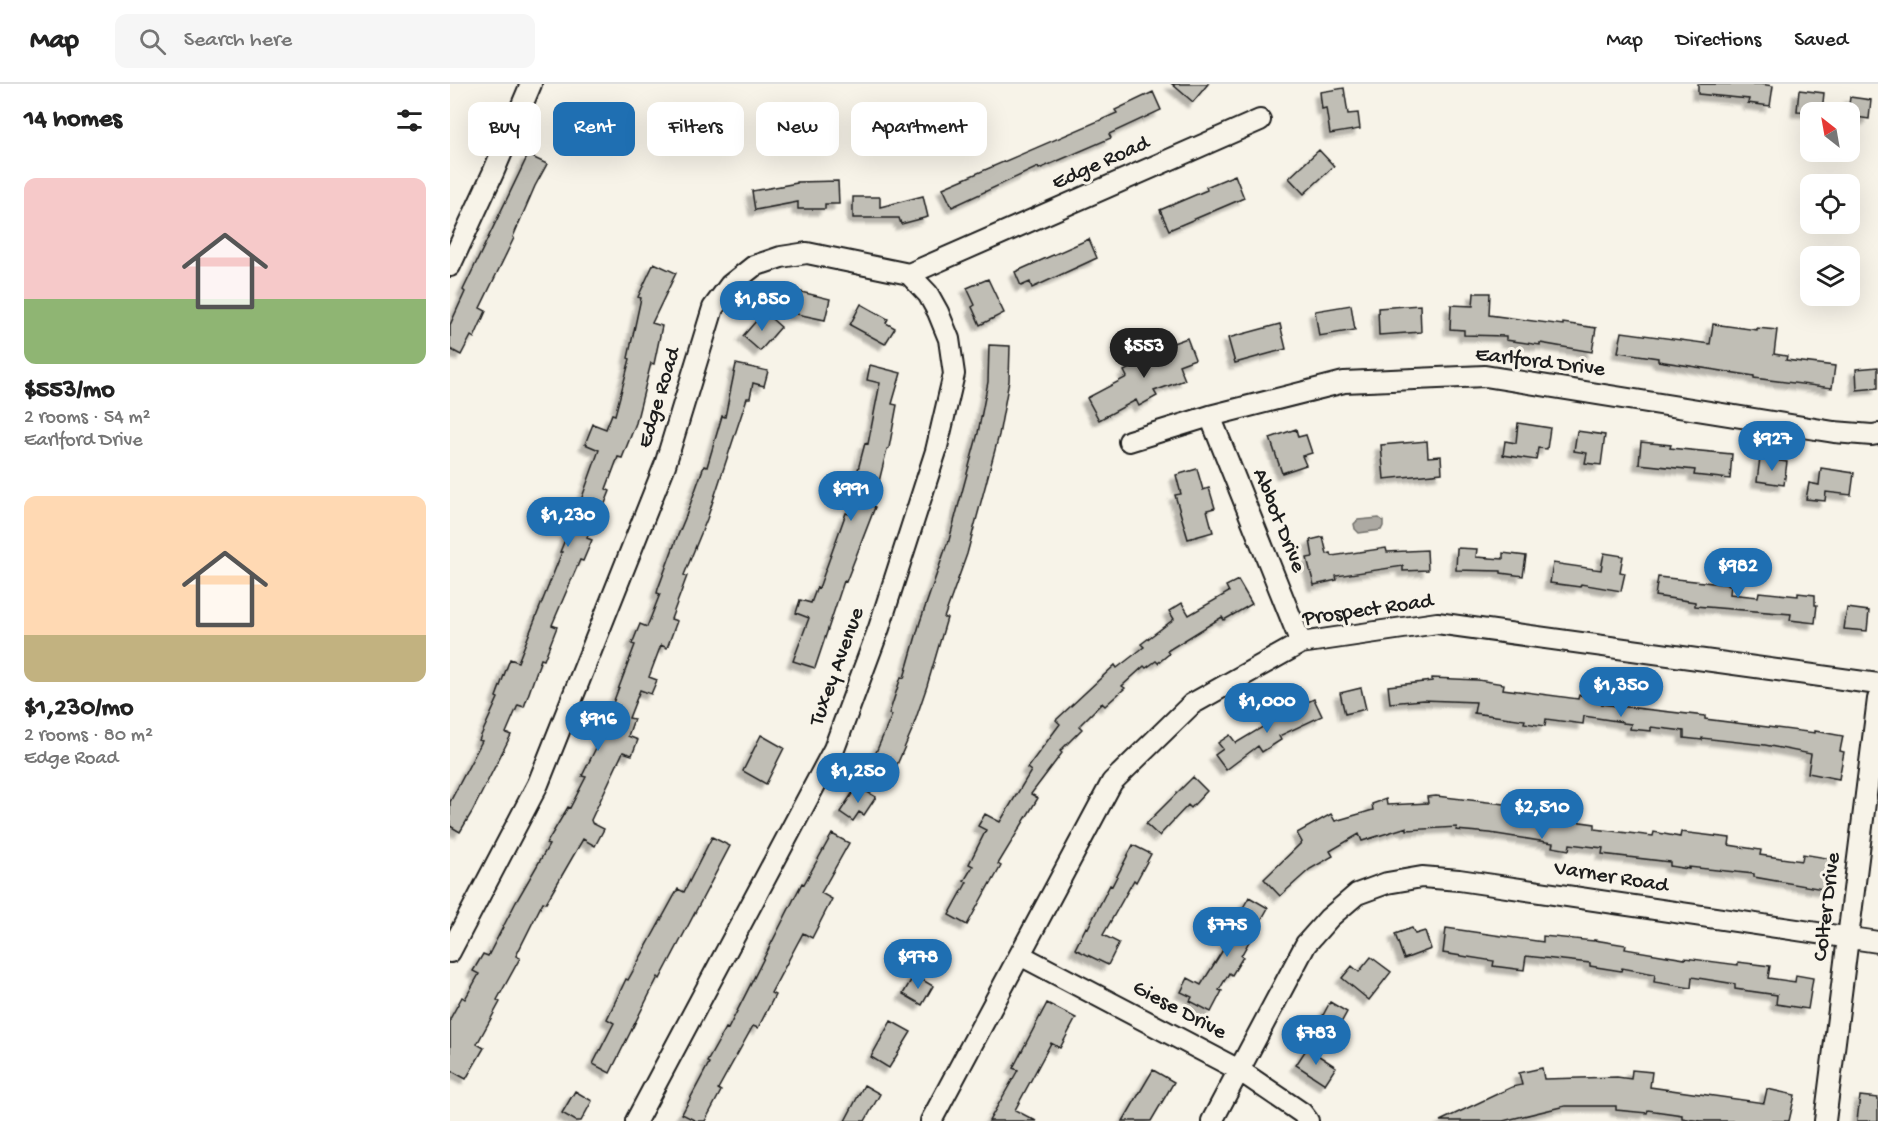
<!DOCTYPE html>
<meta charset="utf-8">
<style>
body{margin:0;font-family:"Gochi Hand",sans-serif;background:#f6f6f6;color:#222;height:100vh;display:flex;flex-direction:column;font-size:22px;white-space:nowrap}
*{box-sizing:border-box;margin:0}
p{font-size:20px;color:#767676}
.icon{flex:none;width:33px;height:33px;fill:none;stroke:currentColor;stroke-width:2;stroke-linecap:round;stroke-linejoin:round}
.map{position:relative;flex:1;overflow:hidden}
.details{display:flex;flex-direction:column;background:#fff;width:450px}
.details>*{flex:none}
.top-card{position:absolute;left:18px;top:18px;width:570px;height:54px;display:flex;gap:12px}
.needle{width:39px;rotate:329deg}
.fabs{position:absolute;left:1350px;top:18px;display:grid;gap:12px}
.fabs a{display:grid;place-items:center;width:60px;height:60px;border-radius:12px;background:#fff;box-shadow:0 6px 24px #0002;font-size:30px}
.price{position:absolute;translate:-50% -51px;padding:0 14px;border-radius:21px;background:#1f6fb2;color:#fff;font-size:20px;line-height:39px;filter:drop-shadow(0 2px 3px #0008)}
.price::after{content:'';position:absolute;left:50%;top:36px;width:18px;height:14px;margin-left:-9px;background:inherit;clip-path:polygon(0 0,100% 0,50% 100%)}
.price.current{background:#222;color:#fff}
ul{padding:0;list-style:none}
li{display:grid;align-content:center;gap:12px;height:318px;padding:0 24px}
li span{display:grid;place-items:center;height:186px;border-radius:12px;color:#555}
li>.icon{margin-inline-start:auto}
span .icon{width:108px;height:108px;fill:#fffc;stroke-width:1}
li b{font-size:26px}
h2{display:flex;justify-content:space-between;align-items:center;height:72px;padding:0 24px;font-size:26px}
.tag{padding:0 21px;border-radius:12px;background:#fff;box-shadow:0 6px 24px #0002;font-size:21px;line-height:54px}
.tag.current{background:#1f6fb2;color:#fff}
header{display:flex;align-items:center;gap:36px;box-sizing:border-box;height:84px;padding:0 30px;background:#fff;border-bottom:2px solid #e0e0e0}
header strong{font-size:28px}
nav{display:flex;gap:33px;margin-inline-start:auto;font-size:21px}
.search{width:420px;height:54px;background:#f6f6f6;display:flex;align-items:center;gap:15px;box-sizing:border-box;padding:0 21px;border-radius:12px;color:#767676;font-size:22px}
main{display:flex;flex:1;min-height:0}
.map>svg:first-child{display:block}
.water{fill:#aca9a2;stroke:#72716c;stroke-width:1.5}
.building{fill:#c0beb5;stroke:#1c1c1c;stroke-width:1.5;filter:url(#shadow)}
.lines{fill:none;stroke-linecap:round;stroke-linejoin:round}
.minor-casing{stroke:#1c1c1c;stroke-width:24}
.minor{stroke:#f7f3e8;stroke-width:20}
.labels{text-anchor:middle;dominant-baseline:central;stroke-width:6;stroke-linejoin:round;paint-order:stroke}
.street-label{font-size:22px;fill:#1c1c1c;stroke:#f7f3e8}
</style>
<header>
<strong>Map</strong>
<div class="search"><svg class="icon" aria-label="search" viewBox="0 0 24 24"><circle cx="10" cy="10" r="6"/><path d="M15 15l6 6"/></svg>Search here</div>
<nav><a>Map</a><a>Directions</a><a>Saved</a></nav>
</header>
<main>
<section class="details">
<h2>14 homes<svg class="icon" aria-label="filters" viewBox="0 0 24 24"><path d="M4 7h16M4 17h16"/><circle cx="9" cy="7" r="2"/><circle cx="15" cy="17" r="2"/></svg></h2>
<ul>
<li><span style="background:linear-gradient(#f6c9c9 65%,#8fb573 0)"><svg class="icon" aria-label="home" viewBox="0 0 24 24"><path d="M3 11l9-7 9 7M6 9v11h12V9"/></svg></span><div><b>$553/mo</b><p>2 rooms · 54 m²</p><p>Earlford Drive</p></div></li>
<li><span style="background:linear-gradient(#ffd9b3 75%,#c2b280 0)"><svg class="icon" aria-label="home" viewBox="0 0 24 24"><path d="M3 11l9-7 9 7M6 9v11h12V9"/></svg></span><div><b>$1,230/mo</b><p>2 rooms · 80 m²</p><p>Edge Road</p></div></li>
</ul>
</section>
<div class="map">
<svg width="1428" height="1037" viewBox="0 0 1428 1037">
<defs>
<filter id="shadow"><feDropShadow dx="-5.5" dy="5.5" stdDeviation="1.5" flood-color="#0004"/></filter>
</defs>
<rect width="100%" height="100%" fill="#f7f3e8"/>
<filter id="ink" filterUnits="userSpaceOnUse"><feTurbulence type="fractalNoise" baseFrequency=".0167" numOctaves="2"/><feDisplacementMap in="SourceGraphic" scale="12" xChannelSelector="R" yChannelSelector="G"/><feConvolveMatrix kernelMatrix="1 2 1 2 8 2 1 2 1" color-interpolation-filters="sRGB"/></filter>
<g filter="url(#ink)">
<!-- water -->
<path class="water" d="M929,434l4,3v5l-2,4 -22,3 -4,-4 -1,-5 4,-4z"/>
<!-- building -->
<path class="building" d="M722,0h36l-15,18z
M1248,0h63l12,2 -3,20 -22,-3 1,-4 -51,-5z
M894,4l4,26 10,-1 2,16 -30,5 -4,-26 -4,1 -2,-17z
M1349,6l25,3 -2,19 -25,-1z
M703,8l8,18 -52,24 2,4 -72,31 -1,-2 -86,40 -9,-19 174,-75 -2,-3z
M1400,13l21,3 -2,19 -19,-3v-4h-2z
M869,66l15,16 -30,28 -15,-16z
M78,71l19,9 -12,22 -22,51 1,1 -34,70 6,3 -12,27 -3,-2 -10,19 -11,-6v-24l15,-33 -2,-2z
M785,91l9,23 -75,32 -9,-20 47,-20 -1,-3z
M388,97l1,23h-14v5h-27v-7l-43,8 -3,-19 45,-8v-1z
M473,112l5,21 -27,7 -2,-6h-46v-21h27v10z
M639,155l8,19 -65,30 -2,-6 -9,4 -6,-14z
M204,179l22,10 -24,50 10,3 -8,38 -3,-1 -15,60 -14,35 -4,-1 -12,32 4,2 -8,20 -4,-1 -11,28 5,2 -9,21 -3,-1 -28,65 5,2 -13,33 -3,-1 -17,48 -6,-2 -12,28 5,2 -39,77 -12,20 -10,-6v-24l32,-61 -3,-1 19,-42 -2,-1 14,-38 8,3 44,-110h-2l20,-49 19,-53 -14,-6 8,-20 13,5 6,-15 3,1 15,-56 -2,-1 13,-60 -3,-1z
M538,195l16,34 -24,12 -8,-18 3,-2 -8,-17z
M347,207l33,8 -5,21 -33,-7z
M1024,209h16l-1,22 74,10v-2l33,5 -4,24 -52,-9v2l-34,-5v-4l-42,-1v-5l-14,-1 1,-24 22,1z
M411,220l27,15 -2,4 9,5 -10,16 -35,-19z
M901,221l4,25 -36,6 -4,-25z
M970,221l1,27 -42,3 -1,-27z
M314,228l17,15 -21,24 -17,-15z
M830,240l6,25 -51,14 -7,-25z
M1263,240l44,6v-2l20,2 -3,24 13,2 -1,4 49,6 -3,22 -78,-10v-2l-96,-15v-3l-40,-6 4,-20 88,12z
M737,254l8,21 -16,6 6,15 -31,11 3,5 -18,10 -3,-6 -37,20 -12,-22 40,-21 -3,-6 31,-17 -1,-4z
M539,261l21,1 -1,35 -10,54 -32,119 -23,64h3l-20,68 -15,44 -19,44 -22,-10 21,-49 -3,-1 12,-37 3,1 16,-56 27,-78h1l30,-111 10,-51z
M286,280l32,7 -4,15 -11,-3 -3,15h-3l-40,121 -23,56 3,1 -16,43 6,2 -10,27 -6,-3 -12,32 8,3 -6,14 -11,-4 -11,28 5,1 -6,17 10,4 -6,15 -9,-3 -32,68 1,3 12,6 -9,17 -12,-7 -37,64 -3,-1 -27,54 4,2 -23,42 3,2 -23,42 7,4 -18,31 -16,-9v-51l12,-22 3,2 14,-25 -6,-3 10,-17 5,2 28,-54 33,-57 -3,-1 22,-37 2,1 16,-31 -4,-1 14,-28 39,-103 -3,-1 8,-20 7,3 13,-33 -3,-1 1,-4 18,-49 10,-24 18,-50 3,1 15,-51 3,1z
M420,281l31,8 -9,31 5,1 -8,43 -2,1 -14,57 2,1 -29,75 -2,-1 -29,87 -22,-7 16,-43 -13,-5 4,-13 11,3 6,-16 2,1 27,-75 3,1 11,-32 -5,-1 10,-38 3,1 12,-61 -13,-3z
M1428,283v21l-21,2 -1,-21z
M1068,339l32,5 -3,21 -9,-1 -2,12 -33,-5 2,-14 11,2z
M846,345l2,8 8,-2 6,18 -10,3 4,9 -24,8 -12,-35z
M1127,347l28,4 -4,30 -16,-2 2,-10 -13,-2z
M977,357l1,16 13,-1 1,17 -58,6 -3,-34z
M1191,358l30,3 -1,3 62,6 -2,25 -36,-4 1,-5 -56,-6z
M1310,374l27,4 -3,23 -27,-4z
M1371,384l33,5 -3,22 -25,-3 -1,9 -19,-2 3,-16 10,2z
M747,385l6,21 6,-2 6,20 -8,2 6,22 -25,7 -13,-44 6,-1 -5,-19z
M873,453l4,17 4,-1 1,3 54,-8 1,4 40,-2 1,20 -25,1v-5l-67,10 1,4 -23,5 -7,-27 6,-1 -3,-17z
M1007,464l20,1 -1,8 27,2v-6l23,3 -3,20 -22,-3v-2l-45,-1z
M1154,469l19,3 -3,16 5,1 -4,18 -40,-7 -1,3 -30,-4 3,-20 48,7z
M1208,493l73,8 -1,9 28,3 1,-5 39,4v-3l17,2v10h2l-2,18 -25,-3 1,-6 -96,-8v-4l-40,-6z
M788,496l14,24 -28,16 -2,-3 -55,34 2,3 -11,9 -2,-2 -10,7 -2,-2 -22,20 3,2 -20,18 -3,-3 -23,23 3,3 -22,22 2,2 -31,41 7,4 -40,66 3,2 -10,18 -1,-1 -23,42 -18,-10 18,-33 -3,-1 9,-15 -4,-2 17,-34 -8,-4 7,-12 15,8 31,-51 -4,-3 33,-44 -4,-4 59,-55 2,3 27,-21 -3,-3 33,-25 -5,-8 13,-8 7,12 40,-23 -3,-6z
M1397,524l22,3 -2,20 -23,-2z
M982,594l46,2 26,4 -1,5 75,10 1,-4 23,3 -1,6 104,12v3l110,14v-2l28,5 -3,15 4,1 -5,27 -31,-6 3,-19 -46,-9 -63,-7v2l-18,-2v-7l-33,-4v4l-21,-2 1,-5 -8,-1v-1l-39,-6 -1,8 -37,-5 -1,7 -21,-3 1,-3 -51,-7 2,-11 -53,-2 -33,3 -2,-17 44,-5z
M911,604l5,21 -21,5 -5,-21z
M864,615l8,17 -43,20 2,4 -19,12 -4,-6 -32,24 -11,-15 8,-6 -5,-6 12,-8 6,8 60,-36z
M311,651l23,13 -18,36 -23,-13z
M743,693l14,14 -16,17 -3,-3 -29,31 -13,-12z
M407,702l19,11 -12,18 -5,-3 -6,9 -13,-9z
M986,712l77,9 1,-5 14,2 -2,13 30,4 1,-5 17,3v4l21,3v5l58,7 1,-4 26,5 1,-5 49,6 -1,7 32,5 -1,5 42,6 1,-7 30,5 -5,31 -74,-13v-3l-65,-7v2l-19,-3v-4l-68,-8 1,-6 -33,-4 -1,6 -17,-3 1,-4 -63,-10 -34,-3 1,-3 -50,3v-3l-45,14 -3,-7 -29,17 3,5 -23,13 -30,27 -16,-17 38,-37 -5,-9 34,-19 4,7 38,-11 -1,-6 14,-5 1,6 41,-2 -1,-6z
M382,750l17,9 -28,50 11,6 -20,39 -9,-5 -32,60 4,2 -17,33 -5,-2 -35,63 3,2 -16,30h-9l-14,-7 27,-51 -2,-1 19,-34 2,1 74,-146 2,1z
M262,753l18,9 -70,133 -2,-2 -48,96 -17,-9 21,-41 -7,-4 19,-40 2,1 50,-91 6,3z
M683,761l18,9 -15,28 -2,-2 -31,55 16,8 -11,22 -33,-16 11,-22 2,1 22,-43 2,1z
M799,813l19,11 -27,48 2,1 -11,18 -3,-2 -10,17 3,1 -11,21 -21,-11 2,-4 -11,-5 7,-14 13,7 37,-59 -4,-2z
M962,844l3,6 10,-3 6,18 -27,10 -9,-25z
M996,844l97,14v-6l51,5v-1l32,5 -1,4 60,10v-1l53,7v-3l32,4 -2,12 27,4 1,-7 17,3 -5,31 -32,-5 1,-9 -42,-6v-5l-43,-7 -1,11 -37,-6 1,-8 -33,-6 -1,3 -31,-5v-3l-64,-7 -2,14 -31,-4 1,-5 -51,-8z
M921,873l20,15 -22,28 -27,-22 10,-12 7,6z
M464,891l19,11 -11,19 -19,-11z
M880,918l17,10 -11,20 -17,-9z
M597,919l29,15 -16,30 -9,-5 -36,67 21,11h-47l29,-51 -5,-2z
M441,937l20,11 -22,36 -18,-11z
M857,964l29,19 -11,17 -29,-19z
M1092,984l2,11 73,-2 14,2 1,-9 20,2 -2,15 114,16 3,-14 28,6 -6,26h-89l-18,-3v-3l-34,-5 -1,3 -31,-3v-4h-51l-62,15h-63l72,-34 10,-2 -3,-12z
M703,986l21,12 -23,39h-28z
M414,1001l16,9 -15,27h-20z
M125,1007l17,10 -11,20h-5l-14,-8z
M1410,1012l18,2v23h-21z"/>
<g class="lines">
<!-- minor casing -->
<g class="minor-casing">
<path id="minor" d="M0,182l43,-93 38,-89
M760,332l91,227
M679,357l81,-25 134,-34 141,-6 349,56 38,3 6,-1
M0,868l88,-168 127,-319 48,-157 17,-23 24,-19 27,-9 26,-4 102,21 351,-154
M570,871l219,115 63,43 6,8
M186,1037l198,-372 45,-121 57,-177 18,-77 -5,-35 -11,-27 -10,-18 -19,-20
M481,1037l181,-339 80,-78 109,-61 136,-20 441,61
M762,1037l94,-177 23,-26 28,-24 30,-11 35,-6 37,3 419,62
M1375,1037l53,-422"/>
</g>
<!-- minor -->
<use href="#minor" class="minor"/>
</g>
</g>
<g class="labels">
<!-- street labels -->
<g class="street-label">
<text transform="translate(651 80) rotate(-24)">Edge Road</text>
<text transform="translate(1090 279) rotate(7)">Earlford Drive</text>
<text transform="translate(210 314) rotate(-73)">Edge Road</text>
<text transform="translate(828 437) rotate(68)">Abbot Drive</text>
<text transform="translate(918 527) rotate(-8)">Prospect Road</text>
<text transform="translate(388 583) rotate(-70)">Tuxey Avenue</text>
<text transform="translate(1161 794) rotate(9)">Varner Road</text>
<text transform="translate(1378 823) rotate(-83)">Colter Drive</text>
<text transform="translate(729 927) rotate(28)">Giese Drive</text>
</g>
</g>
</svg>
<div class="fabs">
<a><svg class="needle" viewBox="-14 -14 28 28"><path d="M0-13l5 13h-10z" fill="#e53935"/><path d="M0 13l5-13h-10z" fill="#767676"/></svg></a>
<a><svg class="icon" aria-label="locate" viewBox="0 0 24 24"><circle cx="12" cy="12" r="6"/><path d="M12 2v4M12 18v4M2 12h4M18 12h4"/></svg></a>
<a><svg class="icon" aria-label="layers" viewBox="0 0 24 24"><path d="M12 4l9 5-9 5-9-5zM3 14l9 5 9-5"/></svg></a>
</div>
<b class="price" style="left:312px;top:248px">$1,850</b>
<b class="price current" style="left:694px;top:295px">$553</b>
<b class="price" style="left:1322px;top:388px">$927</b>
<b class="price" style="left:401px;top:438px">$991</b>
<b class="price" style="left:118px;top:464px">$1,230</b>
<b class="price" style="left:1288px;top:515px">$982</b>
<b class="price" style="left:1171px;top:634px">$1,350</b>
<b class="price" style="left:817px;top:650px">$1,000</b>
<b class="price" style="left:148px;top:668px">$916</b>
<b class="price" style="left:408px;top:720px">$1,250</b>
<b class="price" style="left:1092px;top:756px">$2,510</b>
<b class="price" style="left:777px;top:874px">$775</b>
<b class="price" style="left:468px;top:906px">$978</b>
<b class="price" style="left:866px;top:982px">$783</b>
<div class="top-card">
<a class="tag">Buy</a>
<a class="tag current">Rent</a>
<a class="tag">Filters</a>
<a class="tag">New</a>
<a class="tag">Apartment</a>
</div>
</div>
</main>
